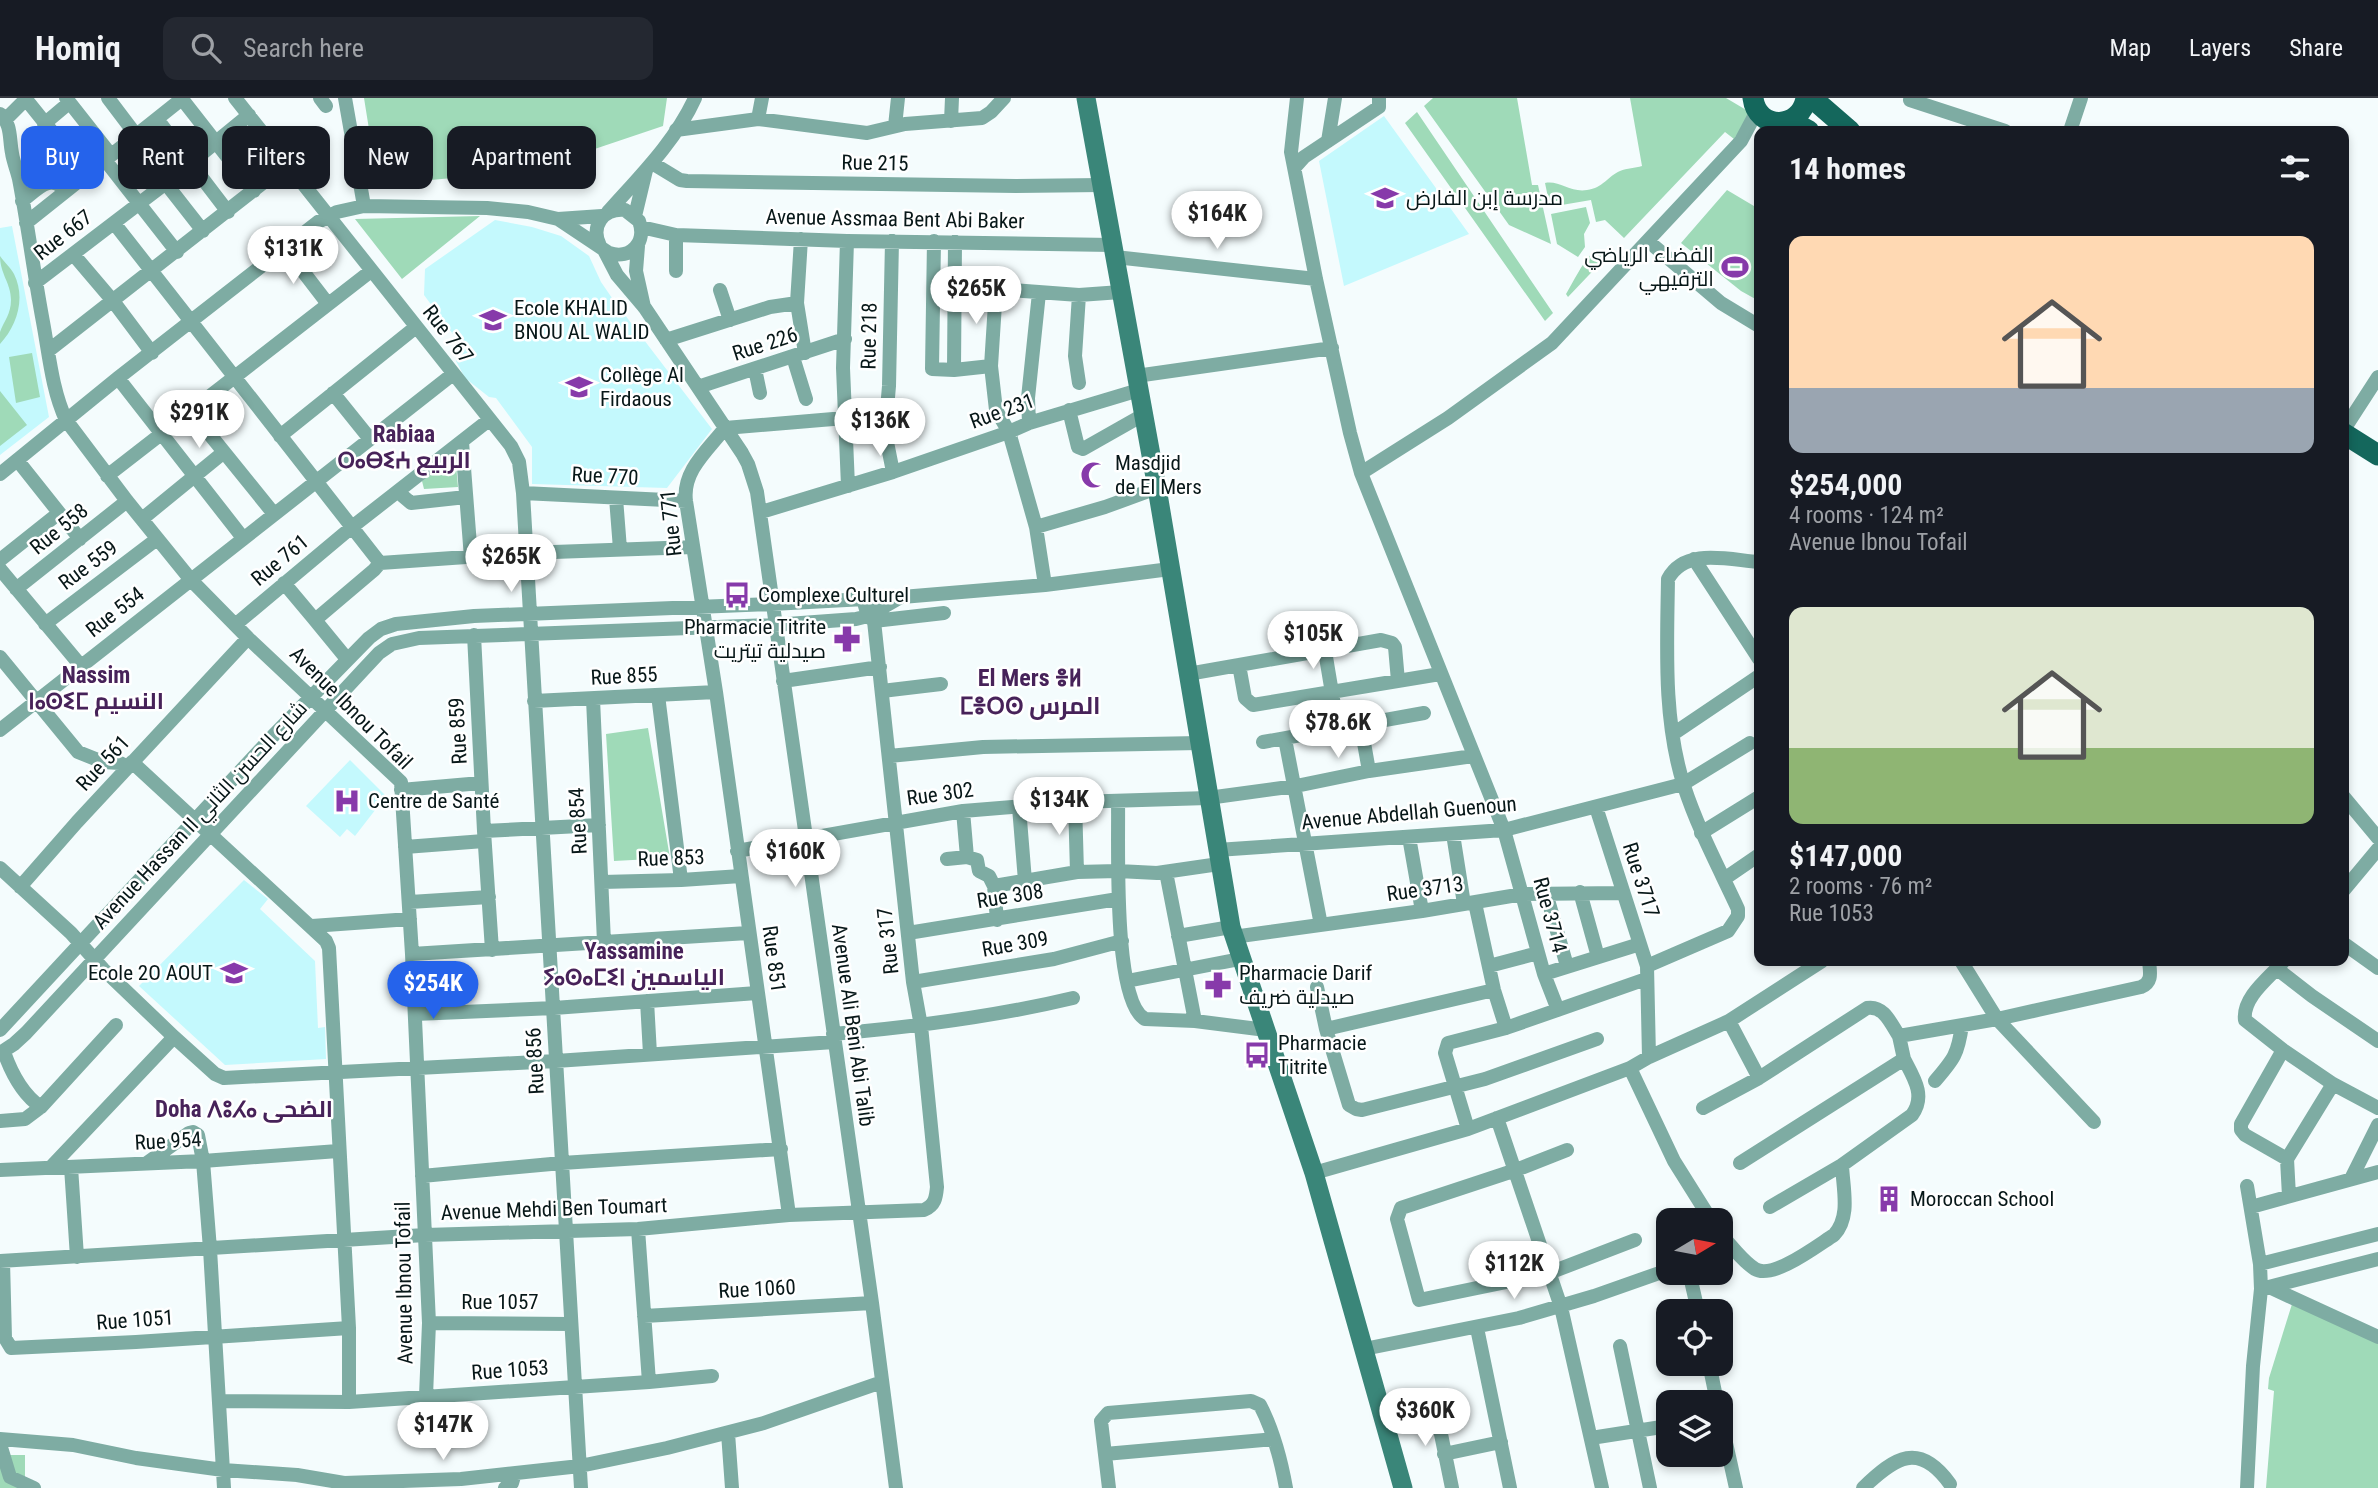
<!DOCTYPE html>
<meta charset="utf-8">
<style>
body{margin:0;font-family:"Roboto Condensed",Cairo,"Noto Sans Tifinagh",sans-serif;background:#242831;color:#f1f3f6;height:100vh;display:flex;flex-direction:column;font-size:26px;white-space:nowrap}
*{box-sizing:border-box;margin:0}
p{font-size:23px;color:#9ea1a6}
.icon{flex:none;width:38px;height:38px;fill:none;stroke:currentColor;stroke-width:2;stroke-linecap:round;stroke-linejoin:round}
.map{position:relative;flex:1;overflow:hidden}
.panel{position:absolute;left:1754px;top:28px;width:595px;height:840px;display:flex;flex-direction:column;background:#171b24;border-radius:14px;box-shadow:0 4px 10px #0003}
.panel>*{flex:none}
.guide{position:absolute;left:21px;top:28px;width:665px;height:63px;display:flex;gap:14px}
.needle{width:46px;rotate:80deg}
.buttons{position:absolute;left:1656px;top:1110px;display:grid;gap:14px}
.buttons a{display:grid;place-items:center;width:77px;height:77px;border-radius:14px;background:#171b24;box-shadow:0 4px 10px #0003;font-size:35px}
.price{position:absolute;translate:-50% -60px;padding:0 16px;border-radius:24px;background:#fff;color:#222;font-size:23px;line-height:46px;filter:drop-shadow(0 2px 4px #0008)}
.price::after{content:'';position:absolute;left:50%;top:42px;width:21px;height:16px;margin-left:-10px;background:inherit;clip-path:polygon(0 0,100% 0,50% 100%)}
.price.active{background:#2563eb;color:#fff}
ul{padding:0;list-style:none}
li{display:grid;align-content:center;gap:14px;height:371px;padding:0 35px}
li span{display:grid;place-items:center;height:217px;border-radius:14px;color:#555}
li>.icon{margin-inline-start:auto}
span .icon{width:126px;height:126px;fill:#fffc;stroke-width:1}
li b{font-size:30px}
h2{display:flex;justify-content:space-between;align-items:center;height:84px;padding:0 35px;font-size:30px}
.tag{padding:0 24px;border-radius:14px;background:#171b24;box-shadow:0 4px 10px #0003;font-size:24px;line-height:63px}
.tag.active{background:#2563eb;color:#fff}
header{display:flex;align-items:center;gap:42px;box-sizing:border-box;height:98px;padding:0 35px;background:#171b24;border-bottom:2px solid #363941}
header strong{font-size:33px}
nav{display:flex;gap:38px;margin-inline-start:auto;font-size:24px}
.search{width:490px;height:63px;background:#242831;display:flex;align-items:center;gap:18px;box-sizing:border-box;padding:0 24px;border-radius:14px;color:#9ea1a6;font-size:26px}
.map>svg:first-child{display:block}
.built{fill:#c4f9fd}
.green{fill:#9fdab8}
.lines{fill:none;stroke-linecap:round;stroke-linejoin:round}
.street{stroke:#7eaca3;stroke-width:14}
.secondary{stroke:#3a8679;stroke-width:19}
.primary{stroke:#14675c;stroke-width:21}
.labels{text-anchor:middle;dominant-baseline:central;stroke-width:5;stroke-linejoin:round;paint-order:stroke}
.street-label{font-size:21px;fill:#071718;stroke:#fff}
.poi-label{font-size:21px;fill:#071718;stroke:#fff;text-anchor:start}
.neighbourhood-label{font-size:23px;font-weight:bold;fill:#472259;stroke:#fff}
.quarter-label{font-size:24px;font-weight:bold;fill:#472259;stroke:#fff}
</style>
<header>
<strong>Homiq</strong>
<div class="search"><svg class="icon" aria-label="search" viewBox="0 0 24 24"><circle cx="10" cy="10" r="6"/><path d="M15 15l6 6"/></svg>Search here</div>
<nav><a>Map</a><a>Layers</a><a>Share</a></nav>
</header>
<div class="map">
<svg width="2378" height="1390" viewBox="0 0 2378 1390">
<rect width="100%" height="100%" fill="#f4fcfd"/>
<!-- built -->
<path class="built" d="M1384,18l85,118 -125,52 -25,-125z
M495,122l37,7 29,9 28,20 12,26 11,16 100,131 -45,59 -135,-4v-37l-36,-49 -7,-1 -24,-19 -9,-17 5,-16 -37,-50 1,-26z
M12,128l37,191 -49,38v-227z
M350,662l36,36 -31,40 -8,-7 -7,8 -34,-31z
M244,782l24,19 -8,10 55,52 3,67 7,-1 1,32 -101,6 -86,-79z"/>
<!-- green -->
<path class="green" d="M364,0h303l-4,28 -101,34 -99,17 -64,6 -23,-10z
M1433,0h84l15,87h6l13,59 -42,-19 -85,-119z
M1630,0h96l27,16 -19,25 -9,-7 -101,106 -19,-18 -9,2 -5,-22 -41,7 -5,-24c14,-3 26,10 42,7 16,-2 21,-14 33,-19 7,-3 15,-3 22,-5z
M1417,14l136,201 -8,8 -140,-198z
M1727,92l32,19v92l-18,-10 -60,-48z
M1586,109l4,16 -6,11 1,13 -7,10 -21,-13 -6,-30z
M480,118l-78,63 -47,-60z
M1594,153h6l7,5 -39,41 -2,-3c9,-15 16,-31 28,-43z
M0,158c4,6 11,12 14,18 12,24 3,52 -14,70 0,-4 0,-8 0,-12 4,-11 11,-18 11,-32 0,-17 -11,-26 -11,-44z
M32,255l8,44 -24,6 -7,-46z
M0,293l27,34 -27,21z
M455,356l3,33 -34,2 -2,-8z
M648,630l22,130 -56,3 -8,-127z
M2292,1206l86,39v145h-112l8,-97 -6,-2 1,-11z
M0,1357h25v33h-25z"/>
<g class="lines">
<!-- street -->
<path class="street" d="M25,0l61,76
M66,0l45,57
M108,0l28,37
M235,0l276,348 8,16 4,31 58,995
M320,0l6,8
M345,0l19,108
M1297,0l-6,54 25,127 34,154 11,40
M1911,0l-1,2 95,31
M182,1l72,92
M0,16c12,11 9,24 12,39 1,8 5,17 7,26 9,47 15,95 24,143 6,32 9,68 23,98l61,81 64,79 57,58 153,144 11,172 17,369 -3,73
M6,21l21,-21
M157,21l71,93
M758,21l4,-21
M951,23l1,-23
M44,26l25,-21
M895,28l3,-28
M676,32l82,-11 109,14 38,-9 77,-6 9,-6 13,-14
M2070,33l11,-33
M131,41l72,92
M1328,43l7,-43
M105,62l72,92
M652,65l28,17 7,1 329,5 86,-1
M1295,69l9,-10 75,-50v-9
M22,103c15,-11 28,-29 44,-10
M608,114c31,-35 67,-70 87,-114
M635,118l11,-46
M558,121l51,34c22,7 38,-11 30,-32l-14,-11c-22,-2 -35,16 -25,36
M26,125l157,-125
M114,125l266,340 146,-10 167,-6
M641,129l35,8 171,6 265,4
M801,141l-4,64 8,50
M847,143l-4,127 5,118
M892,143l-3,145 -4,46 8,40
M934,143l-2,128 22,1 37,-4
M1648,143l73,62 38,23
M638,148l-2,25 8,36
M285,150l43,56
M604,152l13,25 28,33 97,145 6,11 9,28 115,811 24,185
M73,156l40,47 39,52
M1115,159l201,22
M676,173v-36
M35,185l131,-100 83,-68
M956,188l123,9 42,-3
M996,190l-5,78 5,44 13,22 27,95 9,58
M720,192l10,30
M666,242l104,-33 27,-4
M48,253l239,-187
M793,259l13,42
M755,271l5,24
M954,272l1,-128
M1136,278l196,-28
M118,280l125,160
M1079,285l-4,-27 4,-61
M698,289l147,-48
M333,295l37,46
M190,312l84,104
M1069,312l9,37 5,2 60,-34
M1029,325l-1,-25 11,-105
M2343,333l35,-54
M280,338l136,-109
M462,344l9,116
M18,363l62,78
M0,376l118,-96 200,-156 19,-10 27,-6 123,2 41,4 30,7 44,-3
M107,378l264,-205
M398,394l13,11 55,-6
M523,395l163,8
M616,400l4,51
M761,414l132,-40 116,-40 20,-9 110,-33
M142,421l82,-67
M1036,429l69,-20 52,-19
M1694,461l65,100
M0,462l59,-47
M0,471l81,97
M284,485l31,37
M16,491l111,-88
M874,523l70,-8
M45,526l112,-85
M235,527l117,-98 137,-107
M474,537l10,196 8,119
M1325,553l13,78
M0,559l78,95 25,10 17,1 8,4
M347,561l-32,-39 59,-50 6,-7
M1239,567l6,33 8,7 187,-31
M1188,576l193,-34 11,3 3,4 3,34
M783,583l97,-14
M882,593l59,-7
M658,597l23,185
M593,601l11,243
M534,603l182,-9
M1361,628l8,45
M0,632l453,-356
M1673,636l86,-58
M1285,641l36,186
M1263,644l161,-29
M889,658l94,-9 216,-4
M132,664l194,179 3,7 20,380v74
M401,692l80,-7
M2343,698l35,42
M1118,703c1,38 -6,200 27,218l50,2 71,9
M1075,704l2,70
M1019,709l6,74
M1596,709l51,159 2,91
M963,713l4,46 10,3 2,11 10,5 5,10 83,-14 41,-1 39,2 62,-9
M484,733l115,-6
M1701,735l58,-36
M1453,736l11,70
M1409,739l13,74
M405,749l79,-6
M1217,752l287,-20 179,-46 67,-41
M737,753l226,-40 112,-9 133,-4 88,-12 73,-15 104,-15
M947,761l20,-2
M0,770l71,65 32,36 71,68 41,37 9,4 332,-17 278,-19
M1166,774l29,149
M1724,781l35,-24
M602,784l79,-2 60,-4
M994,788l3,34
M20,789l57,-65 171,-184
M2343,793l35,-42
M1580,794l18,65
M1546,795l21,73
M410,804l79,-5
M1475,805l19,87 12,38
M312,828l98,-7
M908,835l210,-34
M1178,838l53,-9
M1233,839l189,-26 101,-17 100,-1
M2343,845l35,25
M412,856l336,-21
M1961,863l36,58 144,-32c12,-5 9,-15 8,-26
M2284,863c-14,16 -42,36 -39,59l38,30 50,34 45,24
M1489,868l49,-13
M1647,868l81,-35 10,-15v-7c-19,-41 -40,-80 -54,-123 -21,-66 -17,-138 -16,-207 17,-32 61,-19 91,-17
M2277,871l35,27 66,45
M1544,876l96,-30
M1127,883l113,-22
M913,884l141,-23 68,-18
M1317,889l9,42 23,76 7,4 6,1 123,-31 112,-40
M647,903l3,53
M1558,912l-14,-36 -40,-144 -143,-357 87,-55 104,-75 189,-202 16,-30
M415,916l139,-6 203,-15
M1729,923l30,57
M1326,931l168,-39
M0,932l273,-294 96,-98 12,-9 15,-5 78,-8 298,-12 130,-7 143,-12 125,-16
M833,936c81,-7 161,-17 240,-36
M2283,952l-42,74v6l4,5 42,24 46,-75
M4,954c7,20 19,43 37,55
M0,955l14,-9 12,-11 338,-364 15,-16 13,-9 27,-6 355,-13 82,-6 12,-3 33,-19
M1935,983c19,-22 23,-27 27,-56
M1703,1010l56,-30 108,-70c17,-3 24,16 32,28l98,-17 97,103
M1497,1020l64,189 41,181
M0,1023l25,-2 16,-12 75,-82
M1468,1031l-23,-76 3,-10 58,-15 140,-49
M1567,1052l-51,20 -115,38 -4,11 22,81 130,-27 86,-33
M2287,1061l2,37
M147,1065l42,-30 4,-1 5,3 5,26 7,88 14,239
M1740,1065l164,-104 -5,-23
M51,1069l123,-130
M71,1069l6,90
M0,1072l203,-9 135,-10
M1314,1075l154,-44 162,-61
M422,1078l140,-13 219,-14
M2351,1081l27,-54
M1770,1109l72,-42 70,-50c14,-19 2,-37 -8,-56
M2251,1109l127,-35
M789,1117l-73,-523 -30,-191c-4,-30 22,-51 39,-73l120,-10
M1711,1122l-37,-59 -44,-93 19,-11 80,-36 93,-60
M1720,1134c8,11 24,30 35,37 18,11 63,-24 79,-34 17,-18 9,-46 8,-70
M0,1163l425,-26 213,-6 151,-14 135,-5c11,-5 12,-12 13,-23l-16,-161 -8,-44 -39,-361 -6,-5 -5,-17
M3,1163l2,77 6,10 125,-6 213,-14
M2260,1166l118,-30
M1689,1174l9,39
M2269,1189l109,50
M2261,1191l117,-30
M644,1218l228,-13
M429,1225l142,1
M1477,1230l33,160
M1620,1248l30,142
M1364,1251l155,-31 75,-22 74,-26
M1709,1265l8,39
M649,1284l63,-6
M1434,1302l18,88
M220,1303l129,1 300,-20 -11,-153
M1720,1318l16,72
M728,1335l4,55
M1591,1340l77,-12
M0,1341l73,6 63,13 87,12 74,5 47,8 117,-4 119,-13 87,-18 97,-25 118,-41
M0,1346l10,33 24,11
M1105,1356l169,-15
M1444,1356l57,-12
M505,1390l7,-5 3,-10
M1109,1390l-8,-67 7,-8 143,-12 9,4c13,25 21,55 26,83
M1863,1390c32,-31 56,-47 87,-4
M2247,1390l6,-122 8,-77 -1,-25 -13,-78"/>
<!-- secondary -->
<path class="secondary" d="M1086,0l71,390 74,439 83,246 89,315"/>
<!-- primary -->
<path class="primary" d="M1753,0c4,33 48,32 53,0
M1812,0l38,33
M1791,23l18,10
M2343,335l35,22"/>
</g>
<!-- icons -->
<defs>
<g id="school-bare" transform="scale(2.1)"><path d="M0-5L7-2L0 1L-7-2ZM-4 1L0 2.5L4 1V4Q0 6-4 4Z" fill="#873aaa" stroke="#fff" stroke-width="2.5" paint-order="stroke"/></g>
<g id="stadium-bare" transform="scale(2.1)"><path d="M0-5a6.5 5 0 1 0 0 10a6.5 5 0 1 0 0-10ZM-3.5-1.8h7v3.6h-7Z" fill="#873aaa" stroke="#fff" stroke-width="2.5" paint-order="stroke"/></g>
<g id="mosque-bare" transform="scale(2.1)"><path d="M3.5-4.9A6 6 0 1 0 3.5 4.9A5 5 0 1 1 3.5-4.9Z" fill="#873aaa" stroke="#fff" stroke-width="2.5" paint-order="stroke"/></g>
<g id="bus-bare" transform="scale(2.1)"><path d="M-5-6H5V4H4V6H2V4H-2V6H-4V4H-5ZM-3.5-4V0h7V-4ZM-3.5 1.2v1.5H-2V1.2ZM2 1.2v1.5H3.5V1.2Z" fill="#873aaa" stroke="#fff" stroke-width="2.5" paint-order="stroke"/></g>
<g id="pharmacy-bare" transform="scale(2.1)"><path d="M-2-6h4v4h4v4h-4v4h-4v-4h-4v-4h4Z" fill="#873aaa" stroke="#fff" stroke-width="2.5" paint-order="stroke"/></g>
<g id="hospital-bare" transform="scale(2.1)"><path d="M-5-5h3v3.5h4V-5h3V5h-3V1.5h-4V5h-3Z" fill="#873aaa" stroke="#fff" stroke-width="2.5" paint-order="stroke"/></g>
<g id="building-bare" transform="scale(2.1)"><path d="M-4-6H4V6H1V3H-1V6H-4ZM-2.5-4.3h1.7v1.8h-1.7ZM.8-4.3h1.7v1.8H.8ZM-2.5-1h1.7V.8h-1.7ZM.8-1h1.7V.8H.8Z" fill="#873aaa" stroke="#fff" stroke-width="2.5" paint-order="stroke"/></g>
</defs>
<g fill-rule="evenodd">
<use href="#school-bare" x="1385" y="100"/>
<use href="#stadium-bare" x="1735" y="169"/>
<use href="#school-bare" x="493" y="222"/>
<use href="#school-bare" x="579" y="289"/>
<use href="#mosque-bare" x="1094" y="377"/>
<use href="#bus-bare" x="737" y="497"/>
<use href="#pharmacy-bare" x="847" y="541"/>
<use href="#hospital-bare" x="347" y="703"/>
<use href="#school-bare" x="234" y="875"/>
<use href="#pharmacy-bare" x="1218" y="887"/>
<use href="#bus-bare" x="1257" y="957"/>
<use href="#building-bare" x="1889" y="1101"/>
</g>
<g class="labels">
<!-- street labels -->
<g class="street-label">
<text transform="translate(875 65) rotate(1)">Rue 215</text>
<text transform="translate(895 121) rotate(1)">Avenue Assmaa Bent Abi Baker</text>
<text transform="translate(63 137) rotate(-38)">Rue 667</text>
<text transform="translate(448 236) rotate(52)">Rue 767</text>
<text transform="translate(869 238) rotate(-89)">Rue 218</text>
<text transform="translate(765 246) rotate(-18)">Rue 226</text>
<text transform="translate(1002 313) rotate(-20)">Rue 231</text>
<text transform="translate(605 378) rotate(3)">Rue 770</text>
<text transform="translate(671 425) rotate(-96)">Rue 771</text>
<text transform="translate(59 431) rotate(-39)">Rue 558</text>
<text transform="translate(280 462) rotate(-40)">Rue 761</text>
<text transform="translate(88 467) rotate(-37)">Rue 559</text>
<text transform="translate(115 514) rotate(-38)">Rue 554</text>
<text transform="translate(624 578) rotate(-3)">Rue 855</text>
<text transform="translate(351 610) rotate(45)">Avenue Ibnou Tofail</text>
<text transform="translate(458 633) rotate(-93)">Rue 859</text>
<text transform="translate(103 665) rotate(-47)">Rue 561</text>
<text transform="translate(940 696) rotate(-8)">Rue 302</text>
<text transform="translate(1409 715) rotate(-5)">Avenue Abdellah Guenoun</text>
<text transform="translate(200 717) rotate(-47)">Avenue Hassan II شارع الحسن الثاني</text>
<text transform="translate(578 723) rotate(-93)">Rue 854</text>
<text transform="translate(671 760) rotate(-2)">Rue 853</text>
<text transform="translate(1641 782) rotate(72)">Rue 3717</text>
<text transform="translate(1425 791) rotate(-8)">Rue 3713</text>
<text transform="translate(1010 798) rotate(-9)">Rue 308</text>
<text transform="translate(1550 817) rotate(75)">Rue 3714</text>
<text transform="translate(888 843) rotate(-96)">Rue 317</text>
<text transform="translate(1015 846) rotate(-10)">Rue 309</text>
<text transform="translate(774 861) rotate(82)">Rue 851</text>
<text transform="translate(853 927) rotate(82)">Avenue Ali Beni Abi Talib</text>
<text transform="translate(535 963) rotate(-93)">Rue 856</text>
<text transform="translate(168 1043) rotate(-3)">Rue 954</text>
<text transform="translate(554 1111) rotate(-2)">Avenue Mehdi Ben Toumart</text>
<text transform="translate(404 1185) rotate(-91)">Avenue Ibnou Tofail</text>
<text transform="translate(757 1191) rotate(-3)">Rue 1060</text>
<text x="500" y="1204">Rue 1057</text>
<text transform="translate(135 1222) rotate(-4)">Rue 1051</text>
<text transform="translate(510 1272) rotate(-4)">Rue 1053</text>
</g>
<!-- poi labels -->
<g class="poi-label">
<text x="1406" y="100">مدرسة إبن الفارض</text>
<text x="1714" y="157" text-anchor="end">الفضاء الرياضي<tspan x="1714" dy="24">الترفيهي</tspan></text>
<text x="514" y="210">Ecole KHALID<tspan x="514" dy="24">BNOU AL WALID</tspan></text>
<text x="600" y="277">Collège Al<tspan x="600" dy="24">Firdaous</tspan></text>
<text x="1115" y="365">Masdjid<tspan x="1115" dy="24">de El Mers</tspan></text>
<text x="758" y="497">Complexe Culturel</text>
<text x="826" y="529" text-anchor="end">Pharmacie Titrite<tspan x="826" dy="24">صيدلية تيتريت</tspan></text>
<text x="368" y="703">Centre de Santé</text>
<text x="213" y="875" text-anchor="end">Ecole 2O AOUT</text>
<text x="1239" y="875">Pharmacie Darif<tspan x="1239" dy="24">صيدلية ضريف</tspan></text>
<text x="1278" y="945">Pharmacie<tspan x="1278" dy="24">Titrite</tspan></text>
<text x="1910" y="1101">Moroccan School</text>
</g>
<!-- neighbourhood labels -->
<g class="neighbourhood-label">
<text x="404" y="336">Rabiaa<tspan x="404" dy="26">ⵔⴰⴱⵉⵄ الربيع</tspan></text>
<text x="96" y="577">Nassim<tspan x="96" dy="26">ⵏⴰⵙⵉⵎ النسيم</tspan></text>
<text x="634" y="853">Yassamine<tspan x="634" dy="26">ⵢⴰⵙⴰⵎⵉⵏ الياسمين</tspan></text>
<text x="244" y="1011">Doha ⴷⵓⵃⴰ الضحى</text>
</g>
<!-- quarter labels -->
<g class="quarter-label">
<text x="1030" y="580">El Mers ⴻⵍ<tspan x="1030" dy="28">ⵎⴻⵔⵙ المرس</tspan></text>
</g>
</g>
</svg>
<div class="buttons">
<a><svg class="needle" viewBox="-14 -14 28 28"><path d="M0-13l5 13h-10z" fill="#e53935"/><path d="M0 13l5-13h-10z" fill="#9ea1a6"/></svg></a>
<a><svg class="icon" aria-label="locate" viewBox="0 0 24 24"><circle cx="12" cy="12" r="6"/><path d="M12 2v4M12 18v4M2 12h4M18 12h4"/></svg></a>
<a><svg class="icon" aria-label="layers" viewBox="0 0 24 24"><path d="M12 4l9 5-9 5-9-5zM3 14l9 5 9-5"/></svg></a>
</div>
<b class="price" style="left:1217px;top:153px">$164K</b>
<b class="price" style="left:293px;top:188px">$131K</b>
<b class="price" style="left:976px;top:228px">$265K</b>
<b class="price" style="left:199px;top:352px">$291K</b>
<b class="price" style="left:880px;top:360px">$136K</b>
<b class="price" style="left:511px;top:496px">$265K</b>
<b class="price" style="left:1313px;top:573px">$105K</b>
<b class="price" style="left:1338px;top:662px">$78.6K</b>
<b class="price" style="left:1059px;top:739px">$134K</b>
<b class="price" style="left:795px;top:791px">$160K</b>
<b class="price active" style="left:433px;top:923px">$254K</b>
<b class="price" style="left:1514px;top:1203px">$112K</b>
<b class="price" style="left:1425px;top:1350px">$360K</b>
<b class="price" style="left:443px;top:1364px">$147K</b>
<div class="guide">
<a class="tag active">Buy</a>
<a class="tag">Rent</a>
<a class="tag">Filters</a>
<a class="tag">New</a>
<a class="tag">Apartment</a>
</div>
<section class="panel">
<h2>14 homes<svg class="icon" aria-label="filters" viewBox="0 0 24 24"><path d="M4 7h16M4 17h16"/><circle cx="9" cy="7" r="2"/><circle cx="15" cy="17" r="2"/></svg></h2>
<ul>
<li><span style="background:linear-gradient(#ffd9b3 70%,#9aa5b1 0)"><svg class="icon" aria-label="home" viewBox="0 0 24 24"><path d="M3 11l9-7 9 7M6 9v11h12V9"/></svg></span><div><b>$254,000</b><p>4 rooms · 124 m²</p><p>Avenue Ibnou Tofail</p></div></li>
<li><span style="background:linear-gradient(#dfe7d0 65%,#8fb573 0)"><svg class="icon" aria-label="home" viewBox="0 0 24 24"><path d="M3 11l9-7 9 7M6 9v11h12V9"/></svg></span><div><b>$147,000</b><p>2 rooms · 76 m²</p><p>Rue 1053</p></div></li>
</ul>
</section>
</div>
